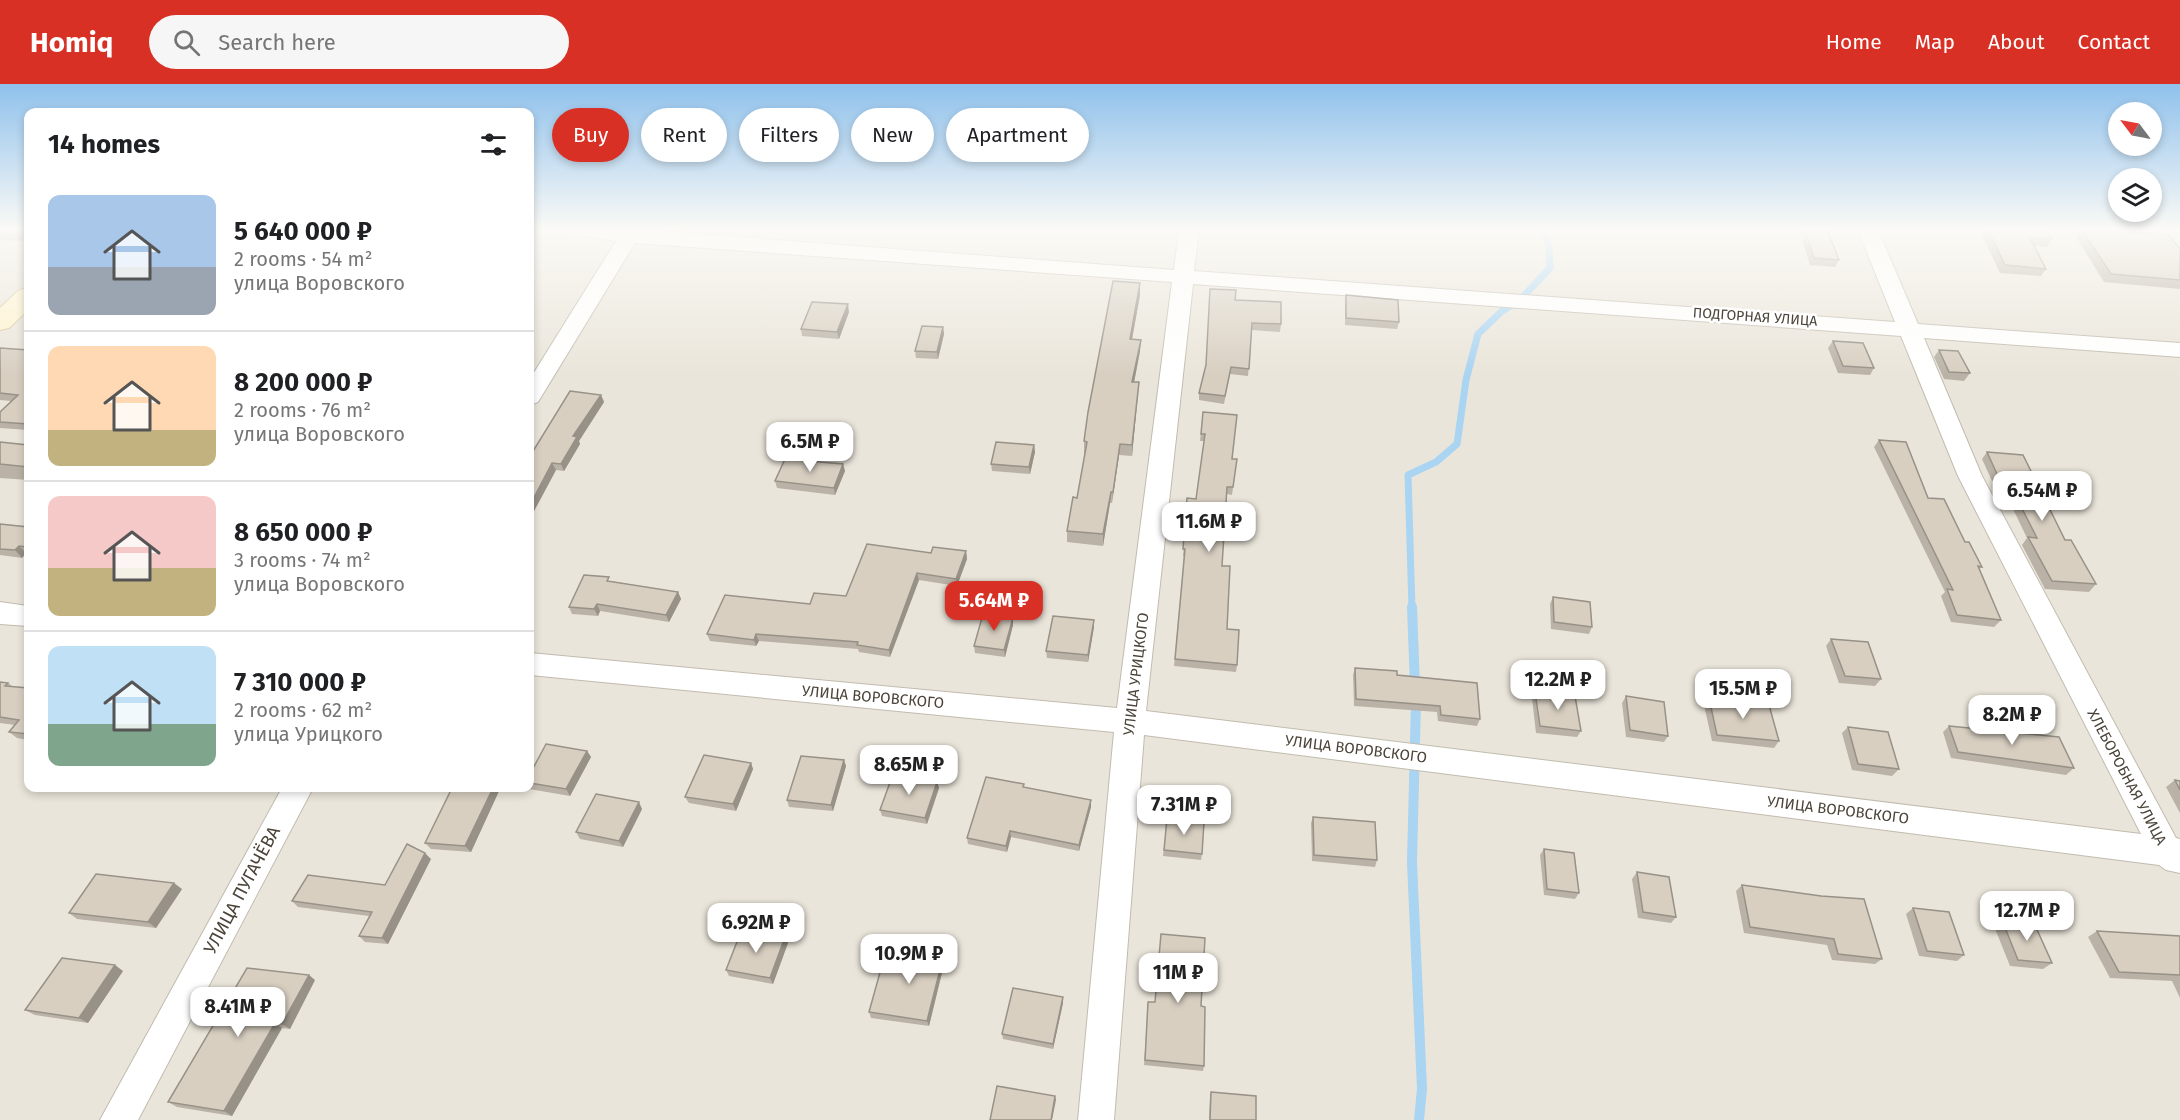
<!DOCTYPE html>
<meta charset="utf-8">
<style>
body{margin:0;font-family:"Fira Sans",sans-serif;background:#f6f6f6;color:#202124;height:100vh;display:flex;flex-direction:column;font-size:22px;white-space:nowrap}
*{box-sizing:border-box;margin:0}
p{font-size:20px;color:#757577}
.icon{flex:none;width:33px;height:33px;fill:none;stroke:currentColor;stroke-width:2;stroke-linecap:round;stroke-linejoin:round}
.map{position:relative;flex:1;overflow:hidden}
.drawer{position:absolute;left:24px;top:24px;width:510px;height:684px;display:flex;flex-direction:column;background:#fff;border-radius:12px;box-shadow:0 3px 9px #0003}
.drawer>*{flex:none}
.banner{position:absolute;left:552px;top:24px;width:570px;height:54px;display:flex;gap:12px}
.needle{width:39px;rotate:302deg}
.controls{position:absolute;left:2108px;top:18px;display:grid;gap:12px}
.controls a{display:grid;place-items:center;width:54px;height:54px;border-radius:50%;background:#fff;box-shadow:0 3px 9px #0003;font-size:30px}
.price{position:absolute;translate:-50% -51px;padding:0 14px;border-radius:12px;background:#fff;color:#222;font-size:20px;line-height:39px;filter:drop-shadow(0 2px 3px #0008)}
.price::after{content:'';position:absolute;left:50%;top:36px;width:18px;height:14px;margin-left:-9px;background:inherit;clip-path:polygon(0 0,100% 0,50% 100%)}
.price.selected{background:#d93025;color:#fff}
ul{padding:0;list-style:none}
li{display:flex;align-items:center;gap:18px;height:150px;padding:0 24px}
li+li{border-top:2px solid #e0e0e0}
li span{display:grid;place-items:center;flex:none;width:168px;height:120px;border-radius:12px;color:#555}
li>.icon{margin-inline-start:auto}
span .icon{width:72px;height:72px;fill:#fffc;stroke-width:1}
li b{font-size:26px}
h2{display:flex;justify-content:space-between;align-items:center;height:72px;padding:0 24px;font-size:26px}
.chip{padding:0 21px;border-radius:27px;background:#fff;box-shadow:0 3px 9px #0003;font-size:21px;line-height:54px}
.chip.selected{background:#d93025;color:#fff}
header{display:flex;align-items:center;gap:36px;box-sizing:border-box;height:84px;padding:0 30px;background:#d93025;color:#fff}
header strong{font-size:28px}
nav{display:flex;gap:33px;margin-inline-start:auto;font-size:21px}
.search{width:420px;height:54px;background:#f6f6f6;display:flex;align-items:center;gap:15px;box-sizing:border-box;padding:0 21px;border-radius:33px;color:#757577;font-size:22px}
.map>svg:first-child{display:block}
.residential{fill:#eae5da}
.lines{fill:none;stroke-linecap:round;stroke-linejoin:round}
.stream-far1{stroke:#a9d4f2;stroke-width:7}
.stream{stroke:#a9d4f2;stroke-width:10}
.street-casing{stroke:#c2bbae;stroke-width:2}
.secondary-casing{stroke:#d6c79b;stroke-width:2}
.street{fill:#fff;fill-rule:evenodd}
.secondary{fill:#fff3cd;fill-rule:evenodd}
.wall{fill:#bab2a6}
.shaded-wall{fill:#979187}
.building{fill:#d8cfc1;stroke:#979187;stroke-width:1.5}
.labels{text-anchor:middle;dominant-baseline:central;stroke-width:5;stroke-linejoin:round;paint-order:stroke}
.far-street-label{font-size:14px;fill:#4b4439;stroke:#fff}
.street-label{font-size:15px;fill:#4b4439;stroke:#fff}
.near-street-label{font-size:18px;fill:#4b4439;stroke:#fff}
</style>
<header>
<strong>Homiq</strong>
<div class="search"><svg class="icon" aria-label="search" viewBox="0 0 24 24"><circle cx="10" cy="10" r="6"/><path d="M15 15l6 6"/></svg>Search here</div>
<nav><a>Home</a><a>Map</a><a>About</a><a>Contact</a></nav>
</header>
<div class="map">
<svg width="2180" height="1036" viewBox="0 0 2180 1036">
<rect width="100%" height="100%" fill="#f6f3ec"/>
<!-- residential -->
<path class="residential" d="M0,146h28v558h502v-558h1650v890h-2180z"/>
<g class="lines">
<!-- stream-far1 -->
<path class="stream-far1" d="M1412,525l-4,-134 28,-13 21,-18 9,-64 12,-46 24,-23 18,-11 30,-32 -1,-23 -6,-15"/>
<!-- stream -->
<path class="stream" d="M1412,523l3,79
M1416,618l-4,160 10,227 -3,31"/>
<!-- street casing -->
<g class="street-casing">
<path id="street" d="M565,146h78l531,40 5,-40h20l-5,41 701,51 -37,-92h20l40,94 262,19v14l-256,-19 58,138 194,362 4,1v34l-14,-3 -7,-5 -1015,-130 -30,385h-36l36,-388 -584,-57v-22l587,55 55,-426 -537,-39 -97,159 -8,3v-26l86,-138 -48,-7zM1193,200l708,52 57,140 183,358 -995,-123z
M0,518l28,4v20l-28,-2z
M282,704h31l-175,332h-38z"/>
</g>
<!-- secondary casing -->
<g class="secondary-casing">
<path id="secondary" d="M28,204v22l-19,18 -9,2v-22l19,-18z"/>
</g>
<!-- street -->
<use href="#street" class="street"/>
<!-- secondary -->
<use href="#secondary" class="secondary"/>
</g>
<!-- wall -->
<path class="wall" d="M0,146h28l-7,11 -21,-1z
M1799,146h28l12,30 -4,7 -25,-2z
M1986,146h60l6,9 -5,8 -13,-1 12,23 -5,7 -41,-3 -18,-38z
M2081,146h15l84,19v40l-76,-7 -28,-45z
M1140,211l-8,44 8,12 -6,31h5l-7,74 -13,-1 -7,48h-2l-7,43 -36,-4v-11l10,-33 8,-45h-1v-12z
M1346,211l53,27 -2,7 -52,-4v-23z
M1235,216l46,24 -1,8 -28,-2 -4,46 -18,-2 -6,30 -25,-4v-7z
M849,228l-10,27 -37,-3 -1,-7z
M943,243l1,7 -6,25 -22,-1 -1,-7z
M1833,257l41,27 -4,7 -32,-2 -10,-25z
M0,264l28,2v80l-28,-2v-16l11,-11 -11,-1z
M1939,266l31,23 -6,8 -20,-2 -10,-22z
M601,311l3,7 -25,39 1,3 -16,27 -8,-1 -23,43 -3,-1v-56z
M1203,328l29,47h5l-5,36 -5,-1 -5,72 5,63 10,36 -1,7 -62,-6 10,-110h-1l4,-58 9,1 8,-58h-4z
M1879,356l86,102 17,25 -3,2 22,51 -7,7 -43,-5 -10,-26 4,-4 -71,-145z
M0,358l28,3v35l-28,-2z
M1034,361l1,7 -5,22 -38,-3 -1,-7z
M1987,368l78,88 31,44 -7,8 -44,-3 -23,-44 5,-7 -27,-56 -8,-1 -10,-22z
M843,380l2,7 -10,24 -58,-7 -2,-7z
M0,440l28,3v26h-2l-4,5 -22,-3z
M966,467l1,8 -10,27 -38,-6 -29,77 -31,-5 -1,-3 -99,-8 -3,5 -46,-5 -3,-7 103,-30 36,-8 85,-43z
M611,497l67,11 3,7 -12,23 -69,-11 -2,5 -26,-2 -3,-7z
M1553,513l39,30 -3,7 -38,-5 -1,-25z
M1013,541l-8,32 -30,-4 -1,-7z
M1094,543l-6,35 -41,-4 -1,-7z
M1831,555l50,40 -6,7 -36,-3 -13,-37z
M1355,584l125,51 -3,7 -39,-5 -1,-9 -83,-6 -1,-31z
M0,598l8,1 4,3 16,2v52l-11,-2 -8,-6 6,-7 -15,-2z
M1535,608l46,39 -4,6 -41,-4 -4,-35z
M1626,612l42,40 -4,6 -38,-5 -4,-34z
M1709,614l70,43 -5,7 -62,-7 -8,-36z
M1949,642l125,42 -8,7 -115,-17 -8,-26z
M1848,643l51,42 -7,7 -40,-6 -10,-37z
M587,667l4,6 -21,39 -41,-7 -1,-1h2v-14z
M844,676l2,6 -13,45 -44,-4 -2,-7z
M751,679l2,6 -17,42 -47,-8 -4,-6z
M2175,696l5,1v32l-14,-26z
M937,698l2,6 -12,36 -45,-8 -2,-6z
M1024,700v3l67,20 -12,44 -68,-14 -4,15 -39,-8 -1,-6z
M499,707l-28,61 -40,-3 -6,-6z
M642,725l-19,38 -43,-8 -4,-7z
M1313,733l64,43 -2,7 -63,-6 -1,-38z
M1167,734l35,36 -1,6 -38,-4z
M1544,765l35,44 -4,6 -31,-4 -4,-40z
M431,775l-43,85 -23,-2 -6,-6 10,-20 -71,-9 -6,-6 93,-16z
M1637,788l39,45 -5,6 -33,-5 -6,-39z
M1742,801l79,11 61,63 -7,5 -43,-4 -5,-15 -83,-12 -8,-42z
M182,805l-26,39 -79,-9 -8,-6z
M1913,824l51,47 -7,6 -38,-5 -13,-42z
M2002,836l50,43 -9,6 -33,-3 -16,-40z
M2097,847l83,5v62l-8,-17 -62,-3 -22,-41z
M788,859l-15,41 -44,-8 -3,-6z
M947,868l-18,74 -58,-8 -2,-6 50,-49z
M123,887l-35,52 -53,-8 -10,-5z
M315,896l-25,49 -8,-1 -50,88 -55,-9 -9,-5z
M1063,913v6l-10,46 -50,-10 -1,-5z
M1148,918l53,4 3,60 -1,5 -59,-6z
M1211,1008l45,28h-47l1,-24z"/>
<!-- shaded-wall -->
<path class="shaded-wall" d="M19,146h9v4l-7,7 -6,-7z
M1140,199v12l-10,55v-11z
M848,220l1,8 -10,27 -2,-7z
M943,243l1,7 -6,25 -1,-7z
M1141,256l-1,11 -8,42v-11z
M1139,298l-1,11 -6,63v-11z
M601,311l3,7 -25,39 1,3 -16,27 -3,-7 12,-28z
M1120,360l-1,11 -7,48 1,-11z
M1034,361l1,7 -5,22 -1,-7z
M552,379l4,7 -23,43 -3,-8z
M843,380l2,7 -10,24 -1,-7z
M1111,408l-1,11 -7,43v-12z
M19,462l7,7 -4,5 -7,-8z
M966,467l1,8 -10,27 -1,-7z
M917,489l2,7 -29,77 -1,-7z
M678,508l3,7 -12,23 -3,-7z
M597,520l3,7 -2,5 -4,-7z
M1013,534v7l-8,32 -1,-7z
M1094,536v7l-6,35v-7z
M756,550l3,7 -3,5 -2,-6z
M587,667l4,6 -21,39 -4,-7z
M844,676l2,6 -13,45 -2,-6z
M751,679l2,6 -17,42 -3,-7z
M937,698l2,6 -12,36 -2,-6z
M493,704h3l3,3 -28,61 -6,-6z
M1091,716v7l-12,44v-6z
M639,718l3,7 -19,38 -4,-6z
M1010,747l1,6 -4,15 -1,-6z
M425,769l6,6 -43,85 -6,-6z
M174,799l8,6 -26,39 -8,-6z
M785,853l3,6 -15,41 -3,-6z
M946,862l1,6 -18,74 -2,-5z
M115,881l8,6 -35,52 -9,-5z
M309,891l6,5 -25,49 -8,-5z
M1063,913v6l-10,46v-5z
M275,939l7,5 -50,88 -8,-5z
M1055,1012l1,4 -4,20h-1z"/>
<!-- building -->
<path class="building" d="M0,146h19l-4,4 -15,-1z
M1805,146h22l12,30 -25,-2z
M1988,146l24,1v-1h34l6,9 -22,-1 16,31 -41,-4z
M2082,146l86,4 12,15v31l-69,-6z
M1113,197l27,2 -10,56 11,1 -9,42h7l-7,63 -12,-1 -7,48h-2l-8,42 -36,-3 6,-34 4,1 10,-56 -3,-1 4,-29z
M1210,205l26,1 -1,10 46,2v22l-29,-1 -3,46 -18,-2 -6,29 -26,-3 7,-28z
M1346,211l52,5 1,22 -53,-4z
M812,218l36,2 -11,28 -36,-3z
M922,242l21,1 -6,25 -22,-1z
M1833,257l30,2 11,25 -31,-2z
M0,264l28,2v74l-28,-2v-10l18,-17 -18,-2z
M1939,266l19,1 12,22 -21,-1z
M570,307l31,4 -28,41 4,1 -16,27 -9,-1 -22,42v-49z
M1203,328l34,3 -5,44h5l-4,28h-6l-5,79h8l-3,63 12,1 -2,35 -62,-6 10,-110h-2l4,-51 9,1 9,-65h-4z
M1879,356l27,2 22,56 16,1 21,43h4l13,25 -4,-1 23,54 -44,-5 -10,-26 6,1z
M0,358l28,3v22l-28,-3z
M996,358l38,3 -5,22 -38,-3z
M1987,368l36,3 42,85h6l25,44 -44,-3 -24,-44 9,1 -32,-63 -8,-1z
M785,375l58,5 -9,24 -59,-7z
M0,440l28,3v20l-9,-1 -4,4 -15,-1z
M867,460l64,9 2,-6 33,4 -10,28 -39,-6 -28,77 -32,-5 1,-3 -102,-8 -2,6 -47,-6 18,-39 85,9 4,-11 32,3z
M584,491l25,2 -2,4 71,11 -12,23 -69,-11 -3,5 -25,-2z
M1553,513l37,5 2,25 -38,-5z
M983,530l30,4 -9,32 -30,-4z
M1053,532l41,4 -6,35 -42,-4z
M1831,555l37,3 13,37 -36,-3z
M1355,584l42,3v4l80,8 3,36 -39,-4 -1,-9 -84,-7z
M0,598l8,1 -3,3 23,2v46l-19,-2 10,-12 -19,-3z
M1535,608l40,4 6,35 -41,-5z
M1626,612l38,6 4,34 -38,-6z
M1709,614l60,7 10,36 -62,-6z
M1949,642l110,11 15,31 -116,-16z
M1848,643l40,5 11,37 -41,-5z
M546,660l41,7 -21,38 -36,-6v-9z
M704,671l47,8 -18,41 -48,-7z
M801,672l43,4 -13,45 -44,-5z
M893,690l44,8 -12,36 -45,-8z
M986,693l38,7 -1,3 68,13 -12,45 -69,-14 -4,15 -39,-8z
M2175,696l5,1v9z
M452,704h41l-28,58 -40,-3z
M596,710l43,8 -20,39 -43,-9z
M1313,733l62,5 2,38 -63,-5z
M1167,734l37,4 -2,32 -38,-4z
M407,760l18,9 -43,85 -23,-2 13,-24 -80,-11 16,-26 77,10z
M1544,765l30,4 5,40 -32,-4z
M1637,788l32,5 7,40 -33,-5z
M96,790l78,9 -26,39 -79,-9z
M1742,801l79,11 43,3 18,60 -44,-5 -4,-15 -84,-12z
M1913,824l36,4 15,43 -37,-4z
M2002,836l32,3 18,40 -34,-3z
M742,845l43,8 -15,41 -44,-8z
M2097,847l83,5v39l-61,-3z
M1161,850l44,4 -4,68 4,1 -1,59 -59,-6 3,-58h7z
M924,859l22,3 -19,75 -58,-9 15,-54 35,5z
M62,874l53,7 -36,53 -54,-8z
M247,884l62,7 -27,49 -7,-1 -51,88 -56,-9z
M1013,904l50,9 -10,47 -51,-10z
M997,1002l58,10 -4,24h-61z
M1211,1008l45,4v24h-46z"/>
<!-- sky -->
<linearGradient id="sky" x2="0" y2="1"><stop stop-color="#8fc1ec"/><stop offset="0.5" stop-color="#fbfaf6"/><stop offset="1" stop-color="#fbfaf6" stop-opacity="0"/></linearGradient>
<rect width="2180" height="291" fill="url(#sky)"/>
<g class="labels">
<!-- far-street labels -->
<g class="far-street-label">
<text transform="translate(1755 233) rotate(4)">ПОДГОРНАЯ УЛИЦА</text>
</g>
<!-- street labels -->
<g class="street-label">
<text transform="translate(1136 590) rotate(-83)">УЛИЦА УРИЦКОГО</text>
<text transform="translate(873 613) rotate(5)">УЛИЦА ВОРОВСКОГО</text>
<text transform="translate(1356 665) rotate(7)">УЛИЦА ВОРОВСКОГО</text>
<text transform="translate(2127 693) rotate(62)">ХЛЕБОРОБНАЯ УЛИЦА</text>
<text transform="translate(1838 726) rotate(7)">УЛИЦА ВОРОВСКОГО</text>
</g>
<!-- near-street labels -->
<g class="near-street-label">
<text transform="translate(242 806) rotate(-62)">УЛИЦА ПУГАЧЁВА</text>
</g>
</g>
</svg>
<div class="controls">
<a><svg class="needle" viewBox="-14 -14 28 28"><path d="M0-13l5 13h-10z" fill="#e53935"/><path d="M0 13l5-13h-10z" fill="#757577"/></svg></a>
<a><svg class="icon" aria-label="layers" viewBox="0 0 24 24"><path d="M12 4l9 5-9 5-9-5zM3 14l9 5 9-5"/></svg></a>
</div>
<b class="price" style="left:810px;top:389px">6.5M ₽</b>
<b class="price" style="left:2042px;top:438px">6.54M ₽</b>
<b class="price" style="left:1209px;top:469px">11.6M ₽</b>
<b class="price selected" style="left:994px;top:548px">5.64M ₽</b>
<b class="price" style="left:1558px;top:627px">12.2M ₽</b>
<b class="price" style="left:1743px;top:636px">15.5M ₽</b>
<b class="price" style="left:2012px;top:662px">8.2M ₽</b>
<b class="price" style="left:909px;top:712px">8.65M ₽</b>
<b class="price" style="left:1184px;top:752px">7.31M ₽</b>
<b class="price" style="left:2027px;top:858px">12.7M ₽</b>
<b class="price" style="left:756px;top:870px">6.92M ₽</b>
<b class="price" style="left:909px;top:901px">10.9M ₽</b>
<b class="price" style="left:1178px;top:920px">11M ₽</b>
<b class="price" style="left:238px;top:954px">8.41M ₽</b>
<div class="banner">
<a class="chip selected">Buy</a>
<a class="chip">Rent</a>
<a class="chip">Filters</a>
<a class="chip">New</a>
<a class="chip">Apartment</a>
</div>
<section class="drawer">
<h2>14 homes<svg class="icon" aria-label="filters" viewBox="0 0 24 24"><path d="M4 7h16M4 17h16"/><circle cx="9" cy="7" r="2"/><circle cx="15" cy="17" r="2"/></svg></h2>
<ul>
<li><span style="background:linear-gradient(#a9c7e8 60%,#9aa5b1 0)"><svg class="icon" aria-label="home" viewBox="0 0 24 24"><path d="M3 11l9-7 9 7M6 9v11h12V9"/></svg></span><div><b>5 640 000 ₽</b><p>2 rooms · 54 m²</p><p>улица Воровского</p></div></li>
<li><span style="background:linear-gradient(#ffd9b3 70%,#c2b280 0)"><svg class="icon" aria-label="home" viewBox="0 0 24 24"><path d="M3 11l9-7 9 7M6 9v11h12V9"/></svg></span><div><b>8 200 000 ₽</b><p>2 rooms · 76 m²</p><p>улица Воровского</p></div></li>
<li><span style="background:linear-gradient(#f6c9c9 60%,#c2b280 0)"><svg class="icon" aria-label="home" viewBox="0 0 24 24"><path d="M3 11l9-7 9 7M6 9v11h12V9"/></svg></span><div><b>8 650 000 ₽</b><p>3 rooms · 74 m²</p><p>улица Воровского</p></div></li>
<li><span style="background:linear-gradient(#bfe0f5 65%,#7fa58c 0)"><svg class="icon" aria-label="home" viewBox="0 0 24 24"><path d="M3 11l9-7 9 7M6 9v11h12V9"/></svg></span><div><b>7 310 000 ₽</b><p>2 rooms · 62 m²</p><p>улица Урицкого</p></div></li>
</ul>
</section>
</div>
